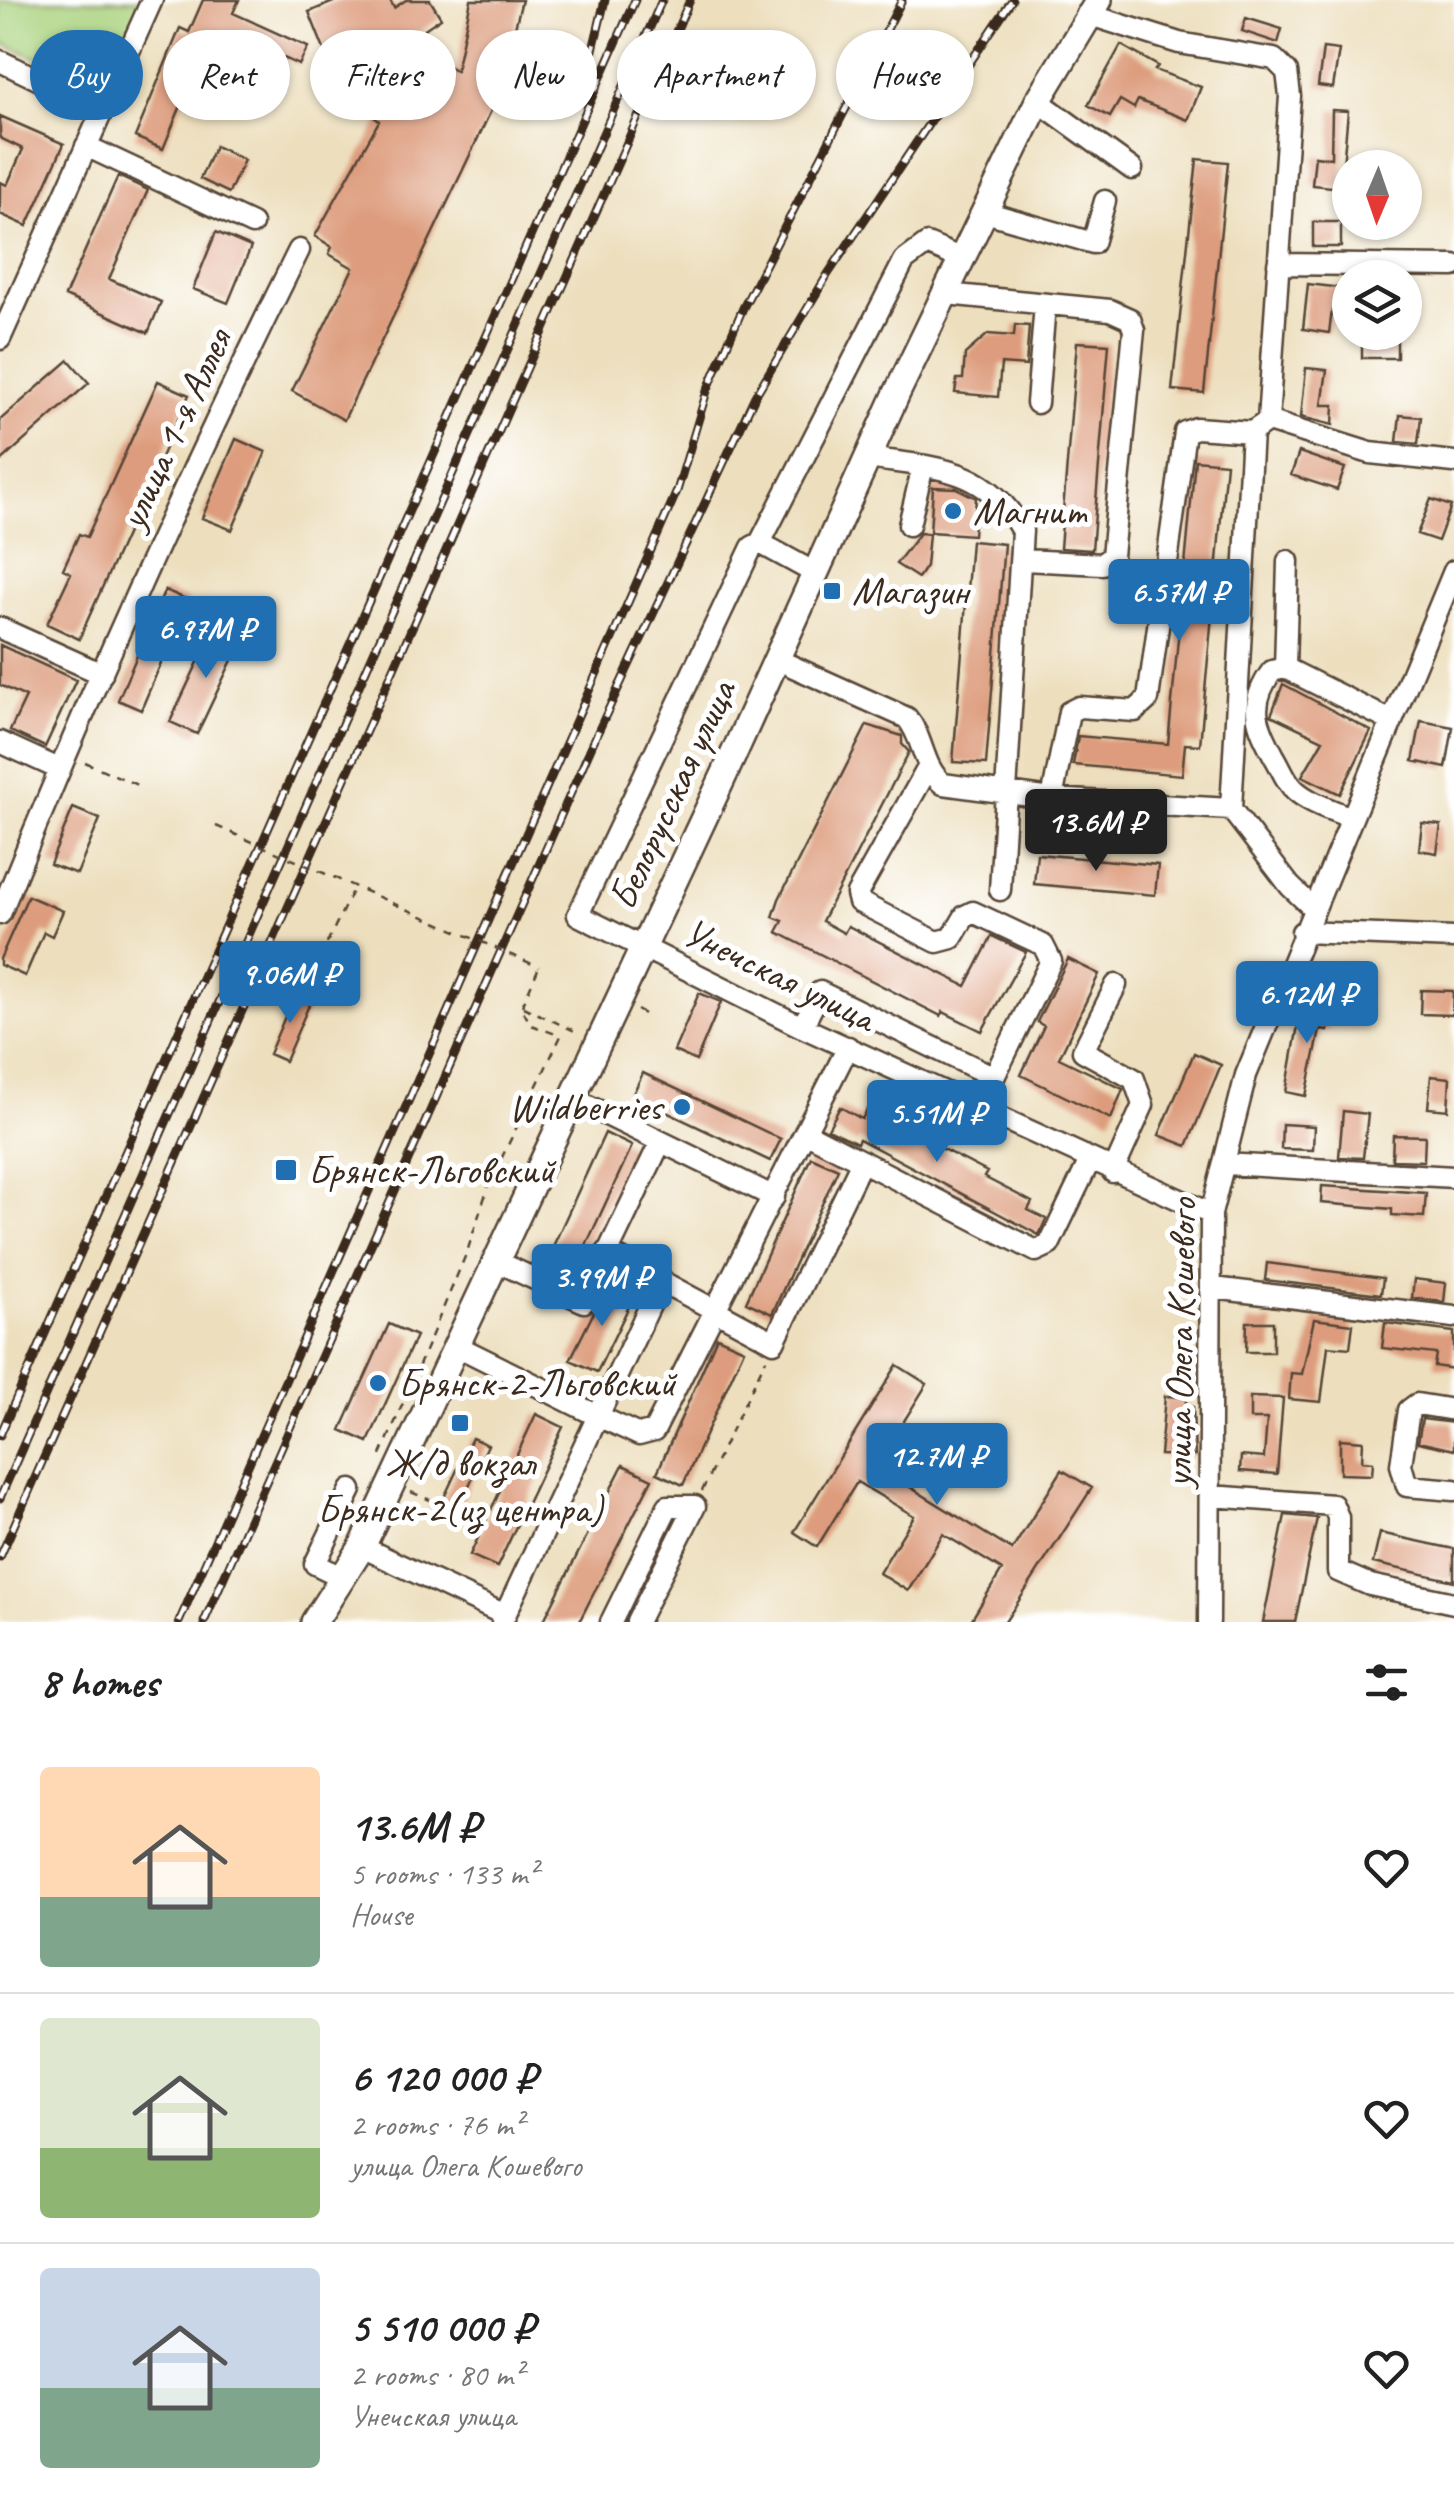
<!DOCTYPE html>
<meta charset="utf-8">
<style>
body{margin:0;font-family:Caveat,sans-serif;background:#f2f2f2;color:#222;height:100vh;display:flex;flex-direction:column;font-size:38px;white-space:nowrap}
*{box-sizing:border-box;margin:0}
p{font-size:32px;color:#767676}
.icon{flex:none;width:55px;height:55px;fill:none;stroke:currentColor;stroke-width:2;stroke-linecap:round;stroke-linejoin:round}
.map{position:relative;height:1622px;overflow:hidden}
.drawer{display:flex;flex-direction:column;background:#fff;flex:1}
.drawer>*{flex:none}
.guide{position:absolute;left:30px;top:30px;width:1395px;height:90px;display:flex;gap:20px}
.needle{width:65px;rotate:182deg}
.controls{position:absolute;left:1332px;top:150px;display:grid;gap:20px}
.controls a{display:grid;place-items:center;width:90px;height:90px;border-radius:50%;background:#fff;box-shadow:0 2px 8px #0004;font-size:50px}
.price{position:absolute;translate:-50% -85px;padding:0 22px;border-radius:10px;background:#1f6fb2;color:#fff;font-size:32px;line-height:65px;filter:drop-shadow(0 2px 5px #0008)}
.price::after{content:'';position:absolute;left:50%;top:60px;width:30px;height:22px;margin-left:-15px;background:inherit;clip-path:polygon(0 0,100% 0,50% 100%)}
.price.active{background:#222;color:#fff}
ul{padding:0;list-style:none}
li{display:flex;align-items:center;gap:30px;height:250px;padding:0 40px}
li+li{border-top:2px solid #e0e0e0}
li span{display:grid;place-items:center;flex:none;width:280px;height:200px;border-radius:10px;color:#555}
li>.icon{margin-inline-start:auto}
span .icon{width:120px;height:120px;fill:#fffc;stroke-width:1}
li b{font-size:42px}
h2{display:flex;justify-content:space-between;align-items:center;height:120px;padding:0 40px;font-size:42px}
.tag{padding:0 35px;border-radius:45px;background:#fff;box-shadow:0 2px 8px #0004;font-size:35px;line-height:90px}
.tag.active{background:#1f6fb2;color:#fff}
.map>svg:first-child{display:block}
.green{fill:#aad37f;stroke:#727e4e;stroke-width:2.5}
.building{fill:#dd9c7d}
.lines{fill:none;stroke-linecap:round;stroke-linejoin:round}
.minor-casing{stroke:#564536;stroke-width:25}
.major-casing{stroke:#564536;stroke-width:30}
.path{stroke:#564536;stroke-width:2.5;stroke-dasharray:8 8;stroke-linecap:butt}
.minor{stroke:#fff;stroke-width:20}
.major{stroke:#fff;stroke-width:25}
.rail-casing{stroke:#3b2a1e;stroke-width:9}
.rail{stroke:#fff;stroke-width:5;stroke-dasharray:15;stroke-linecap:butt}
.path-bridge{stroke:#564536;stroke-width:2.5;stroke-dasharray:8 8;stroke-linecap:butt}
.poi-dot{fill:#1f6fb2;stroke:#fff;stroke-width:4}
.labels{text-anchor:middle;dominant-baseline:central;stroke-width:10;stroke-linejoin:round;paint-order:stroke}
.street-label{font-size:40px;fill:#3b2a1e;stroke:#fff}
.poi-label{font-size:40px;fill:#3b2a1e;stroke:#fff;text-anchor:start}
</style>
<div class="map">
<svg width="1454" height="1622" viewBox="0 0 1454 1622">
<rect width="100%" height="100%" fill="#fff"/>
<filter id="ink" filterUnits="userSpaceOnUse"><feTurbulence type="fractalNoise" baseFrequency=".01" numOctaves="2"/><feDisplacementMap in="SourceGraphic" scale="20" xChannelSelector="R" yChannelSelector="G"/><feConvolveMatrix kernelMatrix="1 2 1 2 8 2 1 2 1" color-interpolation-filters="sRGB"/></filter>
<filter id="wash" filterUnits="userSpaceOnUse"><feTurbulence type="fractalNoise" baseFrequency=".0048" numOctaves="4" result="noise"/><feDisplacementMap in="SourceGraphic" scale="40" xChannelSelector="R" yChannelSelector="G"/><feGaussianBlur stdDeviation="2.25" result="paint"/><feColorMatrix in="noise" values="0 0 0 0 0 0 0 0 0 0 0 0 0 0 0 0 0 1.4 0 .05"/><feComposite in="paint" operator="in"/></filter>
<g filter="url(#wash)">
<rect width="100%" height="100%" fill="#eddfbe"/>
<!-- green -->
<path class="green" d="M0,0h145l-39,88 -106,-46z"/>
<g id="blocks">
<!-- building -->
<path class="building" d="M203,0h36l-6,13 75,34 -9,18 -48,-22 -22,52 -37,-16 -29,70 -28,-12 45,-109 9,4z
M338,0h52l4,8 12,-8h24l11,18 -33,22 48,31 15,-71h51l-25,98 -153,322 -52,-29 61,-123 -24,-14 3,-7 -17,-11 64,-115 -40,-34 -30,-75z
M1246,18l36,11 -4,14 -36,-12z
M1121,45l37,21 -3,4 46,17 -13,33 -50,-20 -4,8 -14,-8 -10,17 -22,-12z
M1323,48l16,2 -6,38 -15,-2z
M1332,110l16,1 -7,77 -29,-3 3,-29 16,2z
M0,116l64,28 -37,82 -27,-12v-32l7,3 16,-36 -23,-11z
M215,146l29,14 -15,33 -29,-14z
M1197,159l31,3 -24,231 -32,-3z
M118,176l30,14 -39,89 52,23 -13,31 -83,-37z
M1313,222h28v25h-28z
M216,232l35,15 -23,56 -35,-14z
M1308,284l42,5v24l-18,-2 -3,22 -26,-4z
M1015,325l14,1 -3,40 -25,-2 -3,33 -43,-4 2,-14h6l2,-25 23,-20 26,2z
M1362,332h35v26h-35z
M1077,342l32,2 -17,206 -32,-2z
M69,360l20,23 -89,79v-42z
M1306,368l21,2 -5,35h12l-1,20 -32,-8z
M158,381l31,14 -110,244 -32,-15 24,-51 -8,-4 16,-35 8,3z
M1400,415l21,2 -3,27 -21,-2z
M236,439l30,13 -34,78 -30,-12z
M1299,452l46,16 -8,22 -46,-15z
M1195,460l31,3 -26,282 -15,-1 -3,31 -109,-10 5,-29 90,8z
M933,487l23,1 20,10 -3,37 -43,-3z
M1431,499l20,7 -13,35 -21,-7z
M920,533l9,1 -3,32 -8,12 -22,-14z
M971,541l33,3 -18,220 -33,-2z
M165,590l23,10 -47,110 -23,-10z
M214,628l27,13 -44,93 -27,-12z
M0,645l76,35 -31,67 -35,-16 16,-34 -26,-12z
M1283,684l88,47 -31,63 -38,-18 21,-36 -52,-25z
M1421,721l32,6 -7,41 -33,-7z
M867,725l35,11v8l7,8 -87,169 22,12 4,-7 118,60 26,-50 34,16 -44,79 -39,-19 -2,4 -164,-84 6,-11 -10,-4 6,-18z
M73,808l27,11 -23,55 -27,-10z
M1422,823l19,2 -4,28 -18,-3z
M1037,854l121,11 -3,30 -121,-11z
M28,896l35,15 -11,25 -8,-4 -19,44 -25,-11v-6z
M1068,959l31,15 -40,84 64,31 -12,30 -90,-44 23,-49 -7,-4z
M1421,990l32,1 -1,24 -32,-1z
M296,991l16,7 -27,63 -16,-7z
M699,993l22,9 -25,59 -22,-10z
M1302,1003l30,5 -4,23 -8,-1 -14,66 -20,-4z
M1194,1053l27,12 -34,81 -28,-11z
M643,1073l138,66 -11,22 -138,-65z
M1431,1076l19,2 -2,32 -20,-2z
M840,1107l22,12 5,-9 120,62 -3,5 48,25 -4,8 18,9 -7,16 -180,-96 -2,4 -29,-14z
M1343,1111l25,3 -5,44 -24,-1z
M1282,1124l32,2 -1,24 -32,-1z
M605,1133l27,13 -62,134 -27,-12z
M1393,1135l32,1 -1,25 -32,-1z
M811,1157l27,12 -66,145 -26,-12z
M1322,1186l104,7 -2,24 -32,-2v-6l-71,-6z
M1267,1263l116,15 -2,16 -116,-14z
M1414,1279l32,4 -2,19 -32,-4z
M607,1286l26,12 -36,74 -27,-12z
M1314,1319l39,5 -3,24 -22,-2 -7,56 -32,-3 2,-26 11,1z
M1247,1322h26v30h-27z
M1385,1323l69,9v37l-20,-3 2,-12 -54,-6z
M389,1324l27,12 -48,106 -27,-12z
M717,1337l27,12 -61,136 -26,-12z
M897,1365l30,19 -51,82 136,84 50,-80 30,18 -87,134h-35l32,-52 -59,-36 -35,57 -29,-18 35,-57 -57,-34 -40,65 -23,-15z
M1165,1396l21,1v9l7,1 2,49 -35,-1z
M1250,1397l33,1 -6,76 -37,-3 1,-15 23,2 3,-39h-17z
M536,1414l27,13 -66,140 -27,-12z
M1422,1419l32,4v27l-36,-8z
M472,1438l16,7 -31,66 -16,-7z
M1340,1439l23,2 -1,20 11,1 -1,13 -32,-1z
M623,1465l29,14 -73,143h-36z
M1285,1515l32,3 -22,104h-32z
M1380,1533l74,16v32l-81,-18z"/>
</g>
</g>
<g filter="url(#ink)">
<use href="#blocks" fill-opacity="0" stroke="#564536" stroke-width="2.5"/>
<g class="lines">
<!-- minor casing -->
<g class="minor-casing">
<path id="minor" d="M1087,14l92,29 95,16 13,13 3,24 -22,325
M0,61l102,49
M1038,101l94,68
M86,146l166,78
M985,212l108,31 12,-42
M1278,264l176,2
M946,294l164,16 20,9 4,11 -22,226 -10,8 -79,-4
M0,339l152,-339
M1037,403l8,-99
M1268,421l-16,11 -21,377 59,77 24,23
M1268,421l102,32 84,9
M867,458c68,10 119,7 155,73l-22,359
M909,525l14,-59
M760,543l-8,4 -174,368 224,112 409,187
M815,573l-55,-30 144,-282 23,-17 35,15
M0,628l102,46
M776,659l131,59c17,20 15,49 36,66l109,15 179,10
M1285,668l3,-107
M0,742l59,27
M929,766l-72,128 2,8 78,40 15,-4 13,-22 8,-4 70,33 8,16 -57,116
M1052,799l17,-87 10,-5 56,4 13,-12 37,-267 11,-4 56,4
M1351,818c-18,-8 -42,-15 -56,-28 -10,-9 -14,-23 -21,-34 -18,-33 -26,-52 -2,-85l13,-3 106,53
M0,914c91,-225 191,-447 299,-664
M1302,932l152,6
M802,1027l18,-35 174,85 -15,31
M572,1098l202,99
M807,1133l229,118 13,-6 41,-85
M1224,1164l230,13
M1113,1172l30,-67 -9,-26 -51,-28 33,-66
M607,1252l167,90 88,-181
M494,1260l90,42 76,-159
M1213,1288l241,29
M455,1345l143,71 64,-136
M1454,1410l-37,-6 -8,6 -8,55 6,21 47,4
M1211,1496l122,9 5,12v54l32,14 84,18
M362,1547l143,68 -3,7
M344,1578l-29,-14 36,-74
M505,1615l93,-199 41,19 15,-4 194,-384
M611,1622l57,-116h27l-58,116
M1209,1622l2,-408 35,-139 208,-504"/>
</g>
<!-- major casing -->
<g class="major-casing">
<path id="major" d="M314,1622l48,-75 363,-774 172,-380 141,-292 61,-101"/>
</g>
<!-- path -->
<path class="path" d="M85,762l52,23
M327,943l27,-56
M522,1006l17,-39
M523,1007l56,26
M637,1010l13,7
M381,1455l86,-203 22,-68 72,-148 -30,-11 -10,-18
M702,1491l64,-132
M411,1492l19,8"/>
<!-- minor -->
<use href="#minor" class="minor"/>
<!-- major -->
<use href="#major" class="major"/>
<!-- rail casing -->
<g class="rail-casing">
<path id="rail" d="M584,87l21,-87
M0,1435l635,-1435
M0,1498l662,-1498
M0,1557l690,-1557
M179,1622l498,-1131 30,-100 36,-83 159,-308
M204,1622l392,-886 159,-340 73,-122 184,-274"/>
</g>
<!-- rail -->
<use href="#rail" class="rail"/>
<!-- path-bridge -->
<path class="path-bridge" d="M216,826l323,141"/>
</g>
</g>
<!-- markers -->
<g class="poi-dot">
<circle cx="953" cy="511" r="10"/>
<rect x="822" y="581" width="20" height="20" rx="5"/>
<circle cx="682" cy="1107" r="10"/>
<rect x="274" y="1158" width="24" height="24" rx="5"/>
<circle cx="378" cy="1383" r="10"/>
<rect x="450" y="1413" width="20" height="20" rx="5"/>
</g>
<g class="labels">
<!-- street labels -->
<g class="street-label">
<text transform="translate(175 429) rotate(-65)">улица 1-я Аллея</text>
<text transform="translate(672 795) rotate(-65)">Белорусская улица</text>
<text transform="translate(779 975) rotate(26)">Унечская улица</text>
<text transform="translate(1180 1343) rotate(-89)">улица Олега Кошевого</text>
</g>
<!-- poi labels -->
<g class="poi-label">
<text x="973" y="511">Магнит</text>
<text x="852" y="591">Магазин</text>
<text x="662" y="1107" text-anchor="end">Wildberries</text>
<text x="308" y="1170">Брянск-Льговский</text>
<text x="398" y="1383">Брянск-2-Льговский</text>
<text x="460" y="1463" text-anchor="middle">Ж/д вокзал<tspan x="460" dy="46">Брянск-2(из центра)</tspan></text>
</g>
</g>
</svg>
<div class="controls">
<a><svg class="needle" viewBox="-14 -14 28 28"><path d="M0-13l5 13h-10z" fill="#e53935"/><path d="M0 13l5-13h-10z" fill="#767676"/></svg></a>
<a><svg class="icon" aria-label="layers" viewBox="0 0 24 24"><path d="M12 4l9 5-9 5-9-5zM3 14l9 5 9-5"/></svg></a>
</div>
<b class="price" style="left:1179px;top:644px">6.57M ₽</b>
<b class="price" style="left:206px;top:681px">6.97M ₽</b>
<b class="price active" style="left:1096px;top:874px">13.6M ₽</b>
<b class="price" style="left:290px;top:1026px">9.06M ₽</b>
<b class="price" style="left:1307px;top:1046px">6.12M ₽</b>
<b class="price" style="left:937px;top:1165px">5.51M ₽</b>
<b class="price" style="left:602px;top:1329px">3.99M ₽</b>
<b class="price" style="left:937px;top:1508px">12.7M ₽</b>
<div class="guide">
<a class="tag active">Buy</a>
<a class="tag">Rent</a>
<a class="tag">Filters</a>
<a class="tag">New</a>
<a class="tag">Apartment</a>
<a class="tag">House</a>
</div>
</div>
<section class="drawer">
<h2>8 homes<svg class="icon" aria-label="filters" viewBox="0 0 24 24"><path d="M4 7h16M4 17h16"/><circle cx="9" cy="7" r="2"/><circle cx="15" cy="17" r="2"/></svg></h2>
<ul>
<li><span style="background:linear-gradient(#ffd9b3 65%,#7fa58c 0)"><svg class="icon" aria-label="home" viewBox="0 0 24 24"><path d="M3 11l9-7 9 7M6 9v11h12V9"/></svg></span><div><b>13.6M ₽</b><p>5 rooms · 133 m²</p><p>House</p></div><svg class="icon" aria-label="heart" viewBox="0 0 24 24"><path d="M12 20l-8-8c-3-5 5-10 8-4 3-6 11-1 8 4z"/></svg></li>
<li><span style="background:linear-gradient(#dfe7d0 65%,#8fb573 0)"><svg class="icon" aria-label="home" viewBox="0 0 24 24"><path d="M3 11l9-7 9 7M6 9v11h12V9"/></svg></span><div><b>6 120 000 ₽</b><p>2 rooms · 76 m²</p><p>улица Олега Кошевого</p></div><svg class="icon" aria-label="heart" viewBox="0 0 24 24"><path d="M12 20l-8-8c-3-5 5-10 8-4 3-6 11-1 8 4z"/></svg></li>
<li><span style="background:linear-gradient(#c9d6e8 60%,#7fa58c 0)"><svg class="icon" aria-label="home" viewBox="0 0 24 24"><path d="M3 11l9-7 9 7M6 9v11h12V9"/></svg></span><div><b>5 510 000 ₽</b><p>2 rooms · 80 m²</p><p>Унечская улица</p></div><svg class="icon" aria-label="heart" viewBox="0 0 24 24"><path d="M12 20l-8-8c-3-5 5-10 8-4 3-6 11-1 8 4z"/></svg></li>
</ul>
</section>
